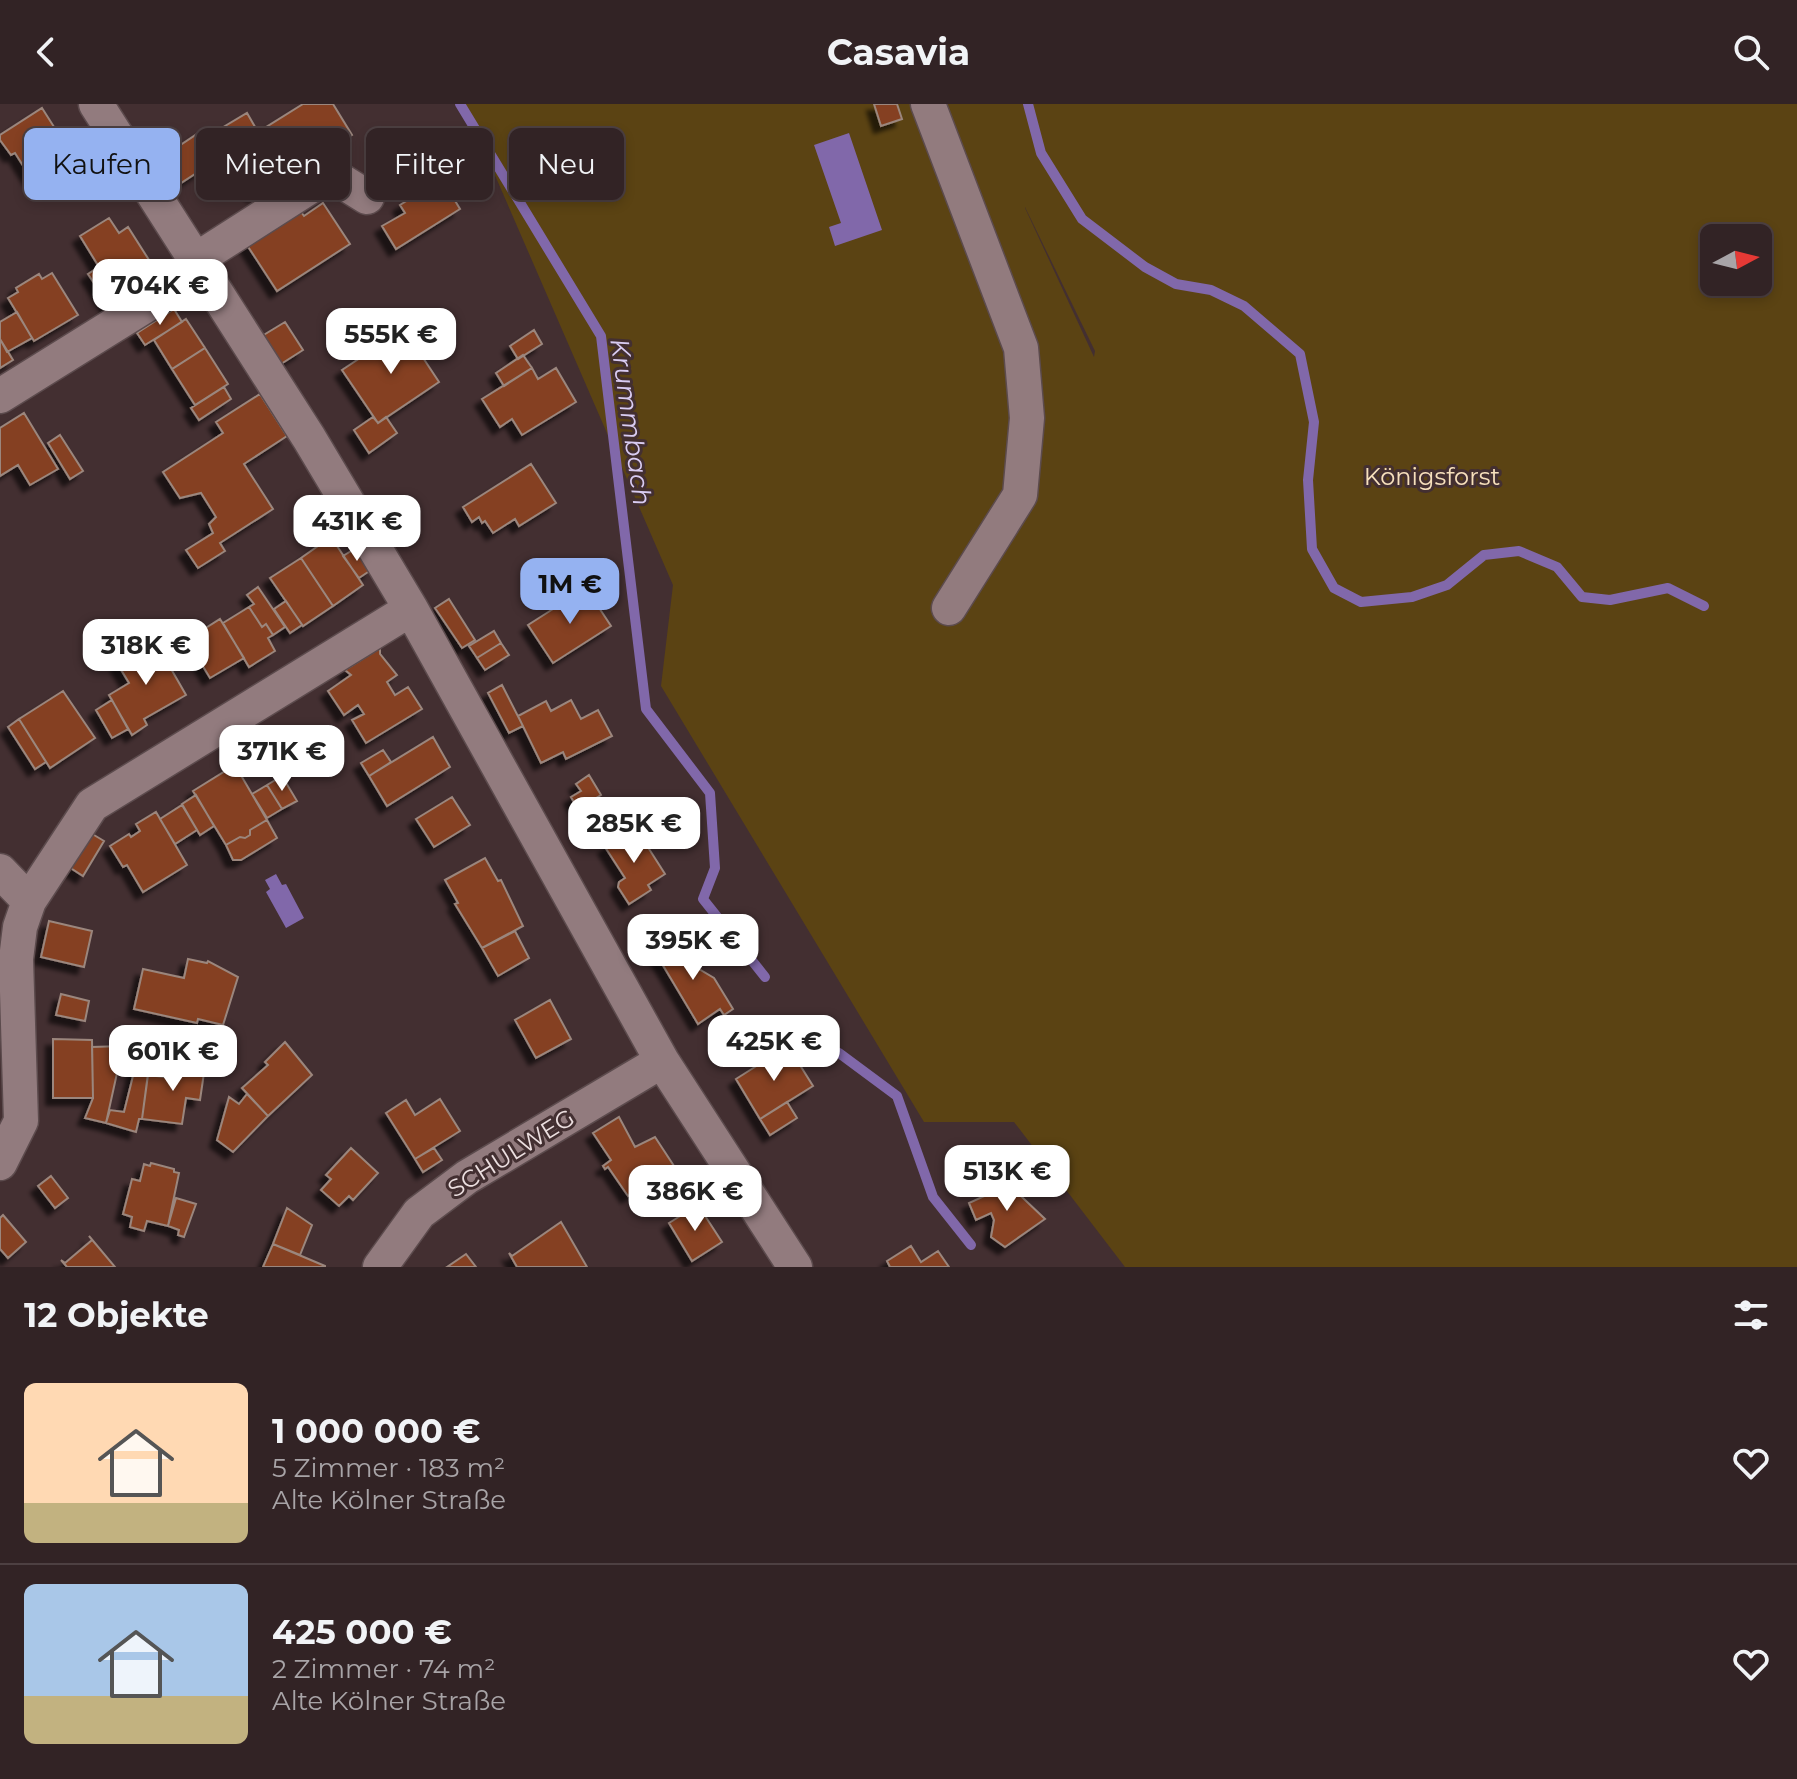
<!DOCTYPE html>
<html lang="de">
<meta charset="utf-8">
<style>
body{margin:0;font-family:Montserrat,sans-serif;background:#3a2b2d;color:#f1f3f6;height:100vh;display:flex;flex-direction:column;font-size:30px;white-space:nowrap}
*{box-sizing:border-box;margin:0}
p{font-size:26px;color:#a8a4a7}
.icon{flex:none;width:44px;height:44px;fill:none;stroke:currentColor;stroke-width:2;stroke-linecap:round;stroke-linejoin:round}
.map{position:relative;height:1163px;overflow:hidden}
.sheet{display:flex;flex-direction:column;background:#322325;flex:1}
.sheet>*{flex:none}
.guide{position:absolute;left:24px;top:24px;width:800px;height:72px;display:flex;gap:16px}
.needle{width:52px;rotate:83deg}
.tools{position:absolute;left:1700px;top:120px;display:grid;gap:16px}
.tools a{display:grid;place-items:center;width:72px;height:72px;border-radius:12px;background:#322325;box-shadow:0 4px 12px #0003,0 0 0 2px #4d4042;font-size:40px}
.price{position:absolute;translate:-50% -68px;padding:0 18px;border-radius:16px;background:#fff;color:#222;font-size:26px;line-height:52px;filter:drop-shadow(0 2px 4px #0008)}
.price::after{content:'';position:absolute;left:50%;top:48px;width:24px;height:18px;margin-left:-12px;background:inherit;clip-path:polygon(0 0,100% 0,50% 100%)}
.price.selected{background:#95b2f1;color:#111}
ul{padding:0;list-style:none}
li{display:flex;align-items:center;gap:24px;height:200px;padding:0 24px}
li+li{border-top:2px solid #4d4042}
li span{display:grid;place-items:center;flex:none;width:224px;height:160px;border-radius:12px;color:#555}
li>.icon{margin-inline-start:auto}
span .icon{width:96px;height:96px;fill:#fffc;stroke-width:1}
li b{font-size:34px}
h2{display:flex;justify-content:space-between;align-items:center;height:96px;padding:0 24px;font-size:34px}
.chip{padding:0 28px;border-radius:12px;background:#322325;box-shadow:0 4px 12px #0003,0 0 0 2px #4d4042;font-size:28px;line-height:72px}
.chip.selected{background:#95b2f1;color:#111}
header{display:flex;justify-content:space-between;align-items:center;height:104px;padding:0 24px;background:#322325;font-size:36px;font-weight:700}
.map>svg:first-child{display:block}
.green{fill:#5b4313;fill-rule:evenodd}
.water{fill:#8168aa}
.lines{fill:none;stroke-linecap:round;stroke-linejoin:round}
.stream{stroke:#8168aa;stroke-width:10}
.building{fill:#854120;stroke:#9b867d;stroke-width:2;filter:url(#shadow)}
.minor-casing{stroke:#5c4b4d;stroke-width:37}
.minor{stroke:#927b7e;stroke-width:34}
.labels{text-anchor:middle;dominant-baseline:central;stroke-width:6;stroke-linejoin:round;paint-order:stroke}
.park-label{font-size:24px;fill:#f7e0bc;stroke:#432f31}
.street-label{font-size:24px;fill:#ecdfe0;stroke:#432f31}
.water-label{font-size:26px;font-style:italic;fill:#d9ccf2;stroke:#432f31}
</style>
<header><svg class="icon" aria-label="back" viewBox="0 0 24 24"><path d="M15 5l-7 7 7 7"/></svg>Casavia<svg class="icon" aria-label="search" viewBox="0 0 24 24"><circle cx="10" cy="10" r="6"/><path d="M15 15l6 6"/></svg></header>
<div class="map">
<svg width="1797" height="1163" viewBox="0 0 1797 1163">
<defs>
<filter id="shadow"><feDropShadow dx="-7" dy="7" stdDeviation="2" flood-color="#0009"/></filter>
</defs>
<rect width="100%" height="100%" fill="#432f31"/>
<!-- green -->
<path class="green" d="M464,0h1333v1163h-672l-111,-145h-90l-263,-436 12,-101zM1025,103l70,144 -1,6 -69,-149zM1714,134h44v44h-44z"/>
<!-- water -->
<path class="water" d="M849,29l33,97 -47,16 -6,-19 12,-4 -27,-78z
M276,770l6,11 4,-1 18,34 -18,10 -20,-36 4,-3 -5,-9z"/>
<g class="lines">
<!-- stream -->
<path class="stream" d="M460,0l141,232 45,373 64,84 5,75 -12,31 62,78
M1028,0l13,49 41,66 63,48 31,17 35,6 33,16 56,48 14,68 -6,58 4,69 22,39 27,14 51,-5 35,-12 37,-30 35,-4 38,16 25,30 28,3 58,-12 36,18
M839,949l58,43 36,101 38,48"/>
</g>
<!-- building -->
<path class="building" d="M303,0h30l19,31 -98,60 -39,-63 32,-19 11,19z
M874,0h23l5,15 -21,7z
M42,4l14,22 -4,2 10,16 12,-8 13,18 -33,21 -4,-7 -16,11 -19,-30 -4,2 -11,-15v-5z
M203,26l18,27 -40,26 -17,-27z
M442,75l18,30 -64,40 -14,-23 23,-13 -5,-8z
M323,99l27,41 -73,47 -32,-49 53,-34 6,8z
M109,114l10,15 9,-6 21,33 -20,12 5,8 -30,18 -16,-24 11,-7 -19,-31z
M149,156l13,21 -49,31 -9,-14 30,-18 -5,-8z
M52,169l26,42 -44,26 -26,-43 10,-6 -2,-4 23,-14 3,5z
M174,205l8,13 -37,23 -8,-12z
M17,208l15,26 -25,14 -7,-13v-17z
M186,215l19,29 -33,21 -18,-29z
M285,218l18,28 -22,14 -19,-28z
M404,225l35,53 -61,41 -36,-53z
M534,226l8,14 -24,15 -8,-13z
M0,235l13,21 -13,8z
M205,244l23,36 -33,21 -23,-36z
M523,251l9,13 -28,18 -8,-13z
M532,264l6,11 18,-11 20,34 -54,33 -10,-16 -12,8 -18,-28z
M224,283l7,12 -32,21 -8,-12z
M260,290l27,42 -43,28 29,45 -53,34 5,8 -27,17 -12,-18 27,-17 -4,-9 7,-7 -15,-24 -21,5 -17,-26 60,-39 -7,-11z
M24,309l34,56 -28,16 -12,-20 -18,11v-48z
M373,313l5,6 8,-6 11,16 -28,20 -15,-23z
M60,331l23,36 -13,8 -22,-36z
M531,360l25,39 -37,23 -4,-7 -22,14 -8,-12 -3,2 -3,-6 -7,5 -9,-15z
M331,433l32,48 -30,21 -32,-48z
M356,444l15,22 -12,8 -16,-22z
M301,454l32,48 -30,20 -33,-48z
M258,483l27,40 -12,8 -7,-11 -4,3 -13,-20 5,-3 -7,-9z
M586,484l25,38 -58,37 -25,-38z
M449,495l26,41 -13,8 -27,-40z
M286,497l16,24 -12,8 -16,-24z
M249,503l13,20 4,-3 7,11 -5,3 7,13 -26,16 -26,-44z
M220,515l24,39 -34,20 -20,-33 3,-1 -3,-6z
M494,527l7,12 -24,15 -8,-12z
M155,537l31,54 -42,24 3,6 -15,10 -23,-40 20,-12 -12,-20z
M501,539l8,12 -24,15 -8,-12z
M380,544v6l17,21 -10,7 8,13 13,-8 14,22 -56,34 -14,-23 12,-6 -6,-9 -14,10 -16,-24 23,-16 -6,-5z
M502,581l21,41 -14,7 -21,-40z
M63,587l32,47 -45,30 -31,-49z
M112,596l16,29 -16,9 -16,-28z
M571,596l10,19 17,-9 14,26 -46,23 -3,-7 -22,11 -23,-47 28,-15 5,10z
M19,615l27,43 -11,7 -27,-42z
M433,633l17,30 -63,39 -18,-30z
M383,646l8,12 -22,14 -8,-13z
M235,661l32,55 -17,10v5l-5,3 -5,-1 -14,8 -33,-54z
M589,671l12,20 -23,14 -7,-12 10,-6 -5,-7z
M282,672l15,25 -15,8 -15,-24z
M267,681l15,24 -15,9 -15,-24z
M196,691l18,31 -14,9 -18,-31z
M452,693l18,28 -36,22 -18,-28z
M182,701l15,25 -22,14 -15,-25z
M156,708l31,53 -44,27 -16,-27 -4,2 -13,-21 19,-12 2,3 9,-6 -4,-7z
M267,716l10,18 -36,22h-8l-7,-15 14,-8 5,1 5,-3v-5z
M635,723l30,47 -17,11 3,5 -22,14 -11,-17 1,-5 6,-4 -20,-31z
M89,728l15,9 -21,35 -14,-9z
M485,754l13,23 3,-1 22,46 -41,22 -27,-44 3,-1 -13,-23z
M49,817l43,10 -8,36 -43,-10z
M515,827l14,27 -31,18 -16,-28z
M679,834l20,31 15,9 19,31 -9,6 -4,-6 -22,15 -43,-72z
M188,855l19,4 1,-2 30,16 -15,48 -25,-6 -1,4 -63,-14 9,-40 41,9z
M61,890l28,7 -4,20 -29,-6z
M550,896l21,39 -35,19 -21,-38z
M781,918l14,23 -28,14 -13,-21z
M53,935l39,1 1,58h-40z
M285,938l27,33 -44,41 -26,-28 26,-23 -3,-3z
M123,942l-17,77 -21,-5 8,-20 -1,-51z
M788,942l25,40 -53,33 -24,-40z
M174,958l31,4 -5,34 -14,-2 -4,26 -40,-5 6,-44 23,3z
M149,962l-7,53h-3l-3,13 -30,-9 4,-13 14,2 11,-44z
M247,990l21,22 -35,36 -16,-12 12,-43 10,7z
M440,995l20,32 -45,28 -29,-46 20,-13 9,15z
M787,998l10,16 -27,17 -10,-16z
M619,1013l16,30 20,-10 19,29 -46,30 -20,-29 -3,2 -2,-3 8,-6 -18,-27z
M351,1044l27,25 -25,27 -4,-4 -10,10 -18,-16 10,-11 -5,-4z
M434,1044l8,12 -19,12 -8,-13z
M151,1059l23,6v3l5,1 -11,53 -21,-5 -3,10 -14,-4 2,-10 -9,-3 9,-35 8,2 4,-17 6,2z
M51,1072l17,22 -13,10 -17,-22z
M1003,1075l42,40 -40,28 -14,-10 3,-17 -3,-7 -15,7 -7,-17 22,-10 -2,-5z
M176,1094l20,6 -12,33 -6,-2 1,-5 -11,-4z
M698,1101l24,37 -30,19 -23,-38z
M287,1104l25,17 -12,30 -27,-11z
M3,1111l23,27 -18,16 -8,-9v-31z
M561,1118l26,45h-70l-8,-14 3,3z
M89,1132l26,31h-48l-6,-7 4,3 27,-23z
M273,1140l52,22v1h-62z
M911,1142l10,16 17,-11 11,16h-59l-3,-6z
M466,1150l10,13h-29z"/>
<g class="lines">
<!-- minor casing -->
<g class="minor-casing">
<path id="minor" d="M96,0l213,334 102,171 251,452 133,206
M928,0l93,244 6,70 -7,77 -71,113
M194,157l136,-87 37,23
M0,292l201,-125
M0,767l29,30
M0,1059l21,-42 -5,-162 4,-32 9,-26 63,-96 319,-196
M380,1163l39,-54 48,-36 195,-116"/>
</g>
<!-- minor -->
<use href="#minor" class="minor"/>
</g>
<g class="labels">
<!-- park labels -->
<g class="park-label">
<text x="1432" y="372">Königsforst</text>
</g>
<!-- street labels -->
<g class="street-label">
<text transform="translate(511 1049) rotate(-32)">SCHULWEG</text>
</g>
<!-- water labels -->
<g class="water-label">
<text transform="translate(631 318) rotate(82)">Krummbach</text>
</g>
</g>
</svg>
<div class="tools">
<a><svg class="needle" viewBox="-14 -14 28 28"><path d="M0-13l5 13h-10z" fill="#e53935"/><path d="M0 13l5-13h-10z" fill="#a8a4a7"/></svg></a>
</div>
<b class="price" style="left:160px;top:223px">704K €</b>
<b class="price" style="left:391px;top:272px">555K €</b>
<b class="price" style="left:357px;top:459px">431K €</b>
<b class="price selected" style="left:570px;top:522px">1M €</b>
<b class="price" style="left:146px;top:583px">318K €</b>
<b class="price" style="left:282px;top:689px">371K €</b>
<b class="price" style="left:634px;top:761px">285K €</b>
<b class="price" style="left:693px;top:878px">395K €</b>
<b class="price" style="left:774px;top:979px">425K €</b>
<b class="price" style="left:173px;top:989px">601K €</b>
<b class="price" style="left:1007px;top:1109px">513K €</b>
<b class="price" style="left:695px;top:1129px">386K €</b>
<div class="guide">
<a class="chip selected">Kaufen</a>
<a class="chip">Mieten</a>
<a class="chip">Filter</a>
<a class="chip">Neu</a>
</div>
</div>
<section class="sheet">
<h2>12 Objekte<svg class="icon" aria-label="filters" viewBox="0 0 24 24"><path d="M4 7h16M4 17h16"/><circle cx="9" cy="7" r="2"/><circle cx="15" cy="17" r="2"/></svg></h2>
<ul>
<li><span style="background:linear-gradient(#ffd9b3 75%,#c2b280 0)"><svg class="icon" aria-label="home" viewBox="0 0 24 24"><path d="M3 11l9-7 9 7M6 9v11h12V9"/></svg></span><div><b>1 000 000 €</b><p>5 Zimmer · 183 m²</p><p>Alte Kölner Straße</p></div><svg class="icon" aria-label="heart" viewBox="0 0 24 24"><path d="M12 20l-8-8c-3-5 5-10 8-4 3-6 11-1 8 4z"/></svg></li>
<li><span style="background:linear-gradient(#a9c7e8 70%,#c2b280 0)"><svg class="icon" aria-label="home" viewBox="0 0 24 24"><path d="M3 11l9-7 9 7M6 9v11h12V9"/></svg></span><div><b>425 000 €</b><p>2 Zimmer · 74 m²</p><p>Alte Kölner Straße</p></div><svg class="icon" aria-label="heart" viewBox="0 0 24 24"><path d="M12 20l-8-8c-3-5 5-10 8-4 3-6 11-1 8 4z"/></svg></li>
</ul>
</section>
